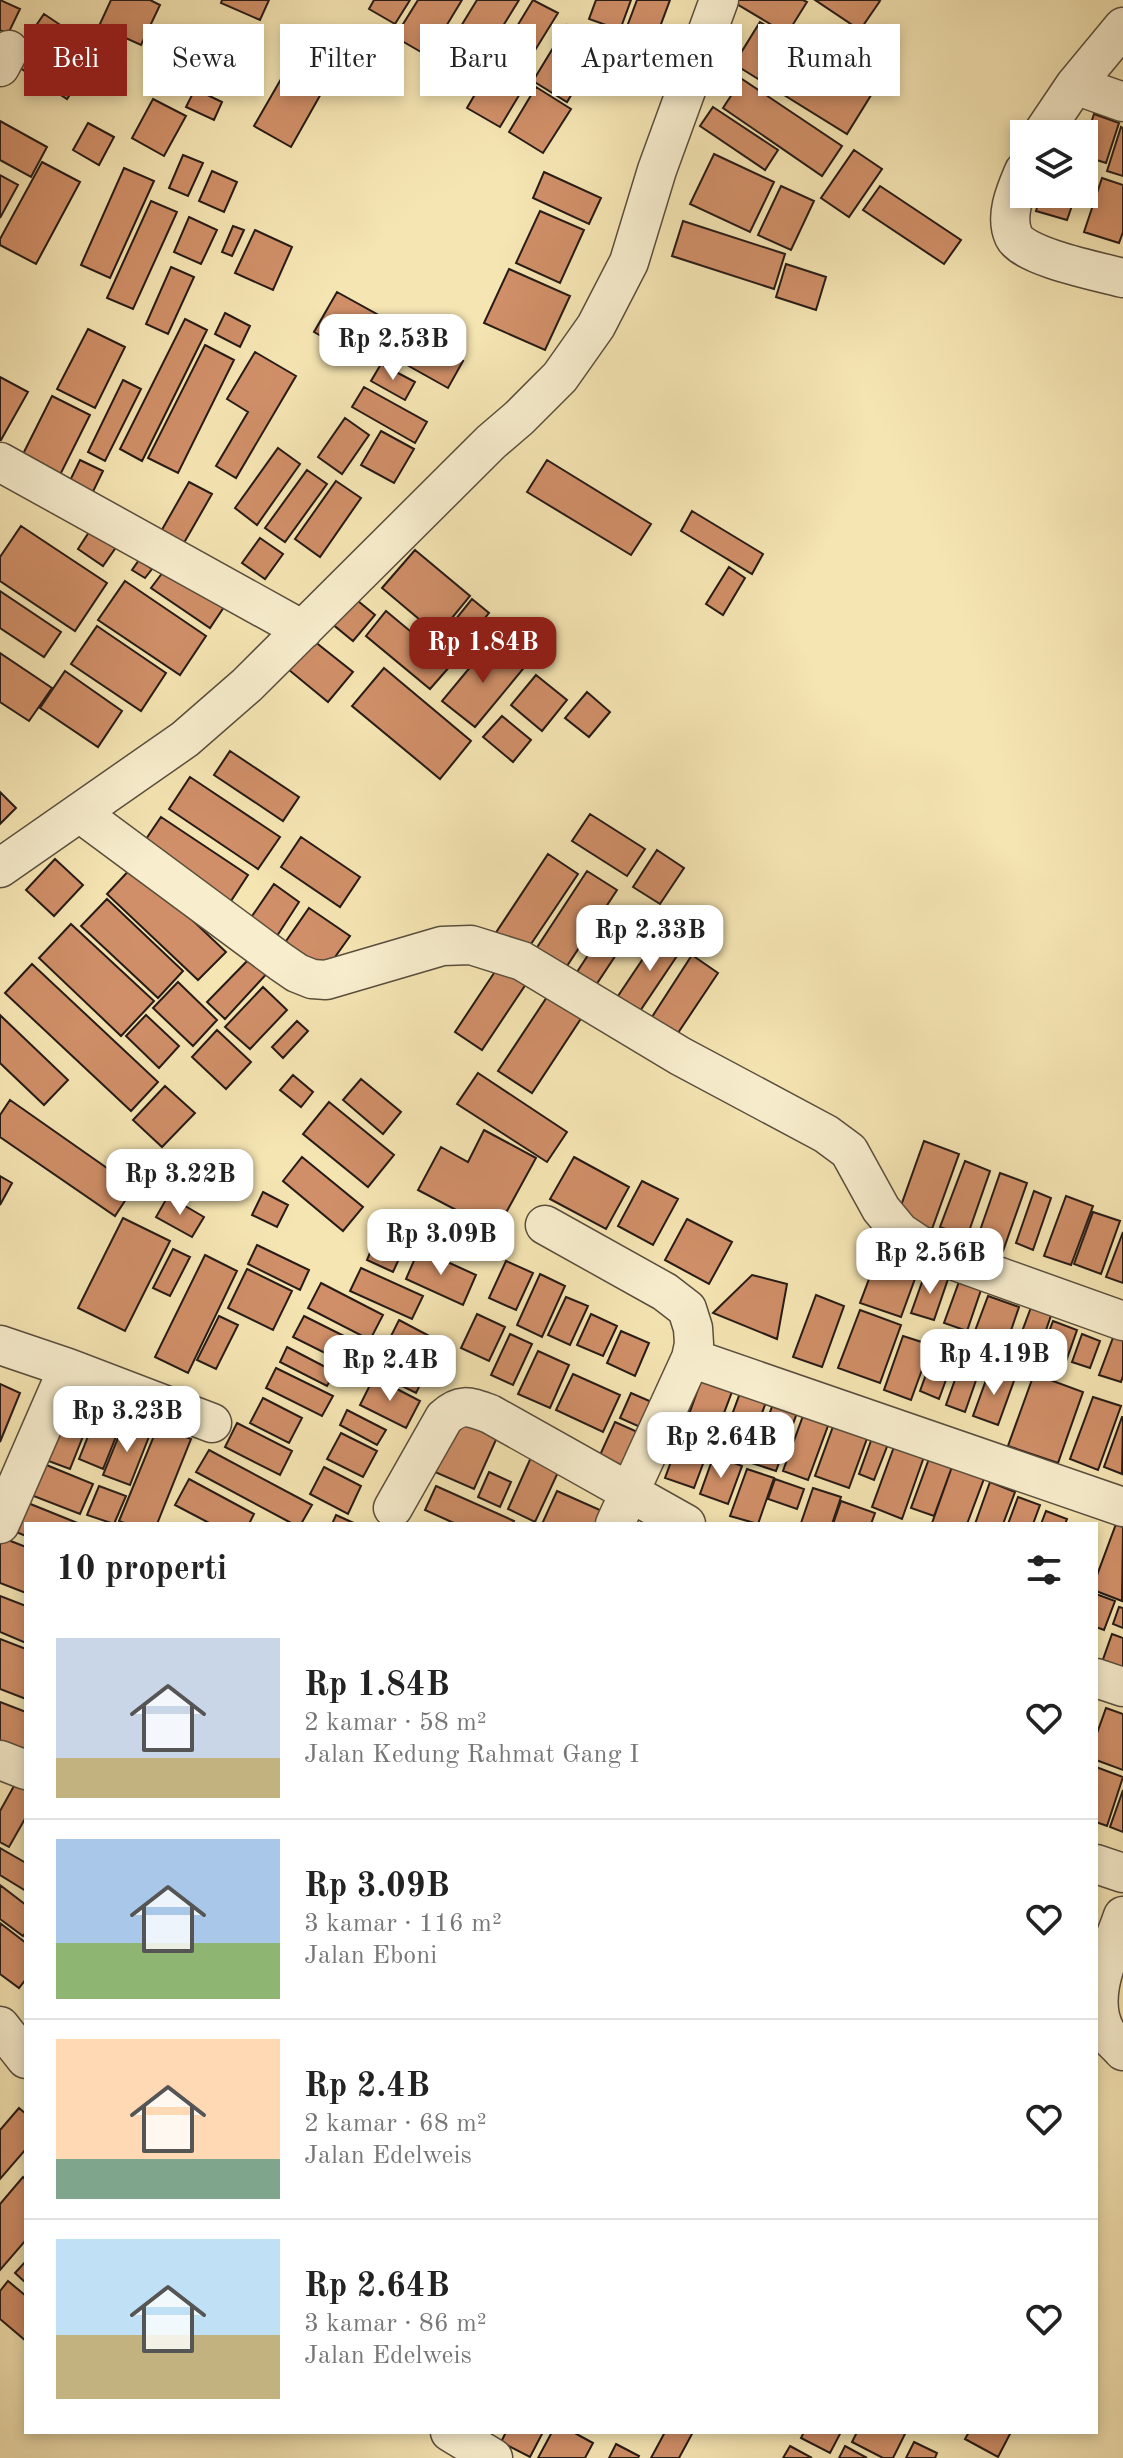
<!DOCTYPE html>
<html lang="id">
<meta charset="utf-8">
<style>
body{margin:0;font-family:"Old Standard TT",serif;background:#f6f6f6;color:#222;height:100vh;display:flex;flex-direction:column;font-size:30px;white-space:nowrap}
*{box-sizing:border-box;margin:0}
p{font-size:26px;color:#767676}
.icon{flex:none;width:44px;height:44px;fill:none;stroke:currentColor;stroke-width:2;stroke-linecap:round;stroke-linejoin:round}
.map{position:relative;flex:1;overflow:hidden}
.side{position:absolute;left:24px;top:1522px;width:1074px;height:912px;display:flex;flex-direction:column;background:#fff;border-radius:0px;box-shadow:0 4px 12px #0003}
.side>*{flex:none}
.guide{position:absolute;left:24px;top:24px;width:1076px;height:72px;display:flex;gap:16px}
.buttons{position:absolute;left:1010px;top:120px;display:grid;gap:16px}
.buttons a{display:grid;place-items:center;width:88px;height:88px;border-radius:0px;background:#fff;box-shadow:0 4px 12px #0003;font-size:40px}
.price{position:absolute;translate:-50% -68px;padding:0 18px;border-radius:16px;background:#fff;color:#222;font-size:26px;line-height:52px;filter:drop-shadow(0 2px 4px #0008)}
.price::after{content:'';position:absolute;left:50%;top:48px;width:24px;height:18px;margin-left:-12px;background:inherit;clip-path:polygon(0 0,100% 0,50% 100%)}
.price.current{background:#8f2418;color:#fff}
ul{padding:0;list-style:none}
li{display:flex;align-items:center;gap:24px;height:200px;padding:0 32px}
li+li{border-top:2px solid #e0e0e0}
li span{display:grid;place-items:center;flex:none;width:224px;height:160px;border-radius:0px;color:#555}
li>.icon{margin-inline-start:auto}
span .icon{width:96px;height:96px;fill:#fffc;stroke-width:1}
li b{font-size:34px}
h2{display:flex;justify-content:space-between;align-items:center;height:96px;padding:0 32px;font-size:34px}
.tag{padding:0 28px;border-radius:0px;background:#fff;box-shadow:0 4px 12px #0003;font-size:28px;line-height:72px}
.tag.current{background:#8f2418;color:#fff}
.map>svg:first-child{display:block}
.building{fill:#d08f68;stroke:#271b16;stroke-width:2}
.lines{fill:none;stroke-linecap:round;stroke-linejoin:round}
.minor-casing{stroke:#5a4e3d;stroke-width:41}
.minor{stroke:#f8eece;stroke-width:38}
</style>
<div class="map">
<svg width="1123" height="2458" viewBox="0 0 1123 2458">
<rect width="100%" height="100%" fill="#f5e5b3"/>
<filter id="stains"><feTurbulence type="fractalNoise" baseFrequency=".0025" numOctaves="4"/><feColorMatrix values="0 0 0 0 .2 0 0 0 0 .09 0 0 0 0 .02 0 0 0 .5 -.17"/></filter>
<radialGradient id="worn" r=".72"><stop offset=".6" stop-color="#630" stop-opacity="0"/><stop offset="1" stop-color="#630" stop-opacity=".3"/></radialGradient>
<!-- building -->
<path class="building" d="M0,0l20,9 -12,25 -8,-4z
M111,0h39l10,5 -19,40 -42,-19z
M222,0h47l-9,20 -39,-17z
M374,0h36l-15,24 -26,-15z
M418,0h44l-34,56 -33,-19z
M477,0h42l-34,55 -30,-19z
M533,0l25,13 -29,47 -24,-14z
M596,0h35l-11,30 -31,-11z
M637,0h33l-25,67 -29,-11z
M730,0h73l4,2 -20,32z
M815,0h63l2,1 -20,29z
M44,14l55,37 -32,48 -56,-37z
M760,22l113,70 -26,42 -113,-70z
M567,25l34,21 -34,56 -34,-21z
M222,31l28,13 -20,44 -28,-14z
M157,39l40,19 -12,25 -39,-19z
M304,39l36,21 -49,87 -37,-21z
M491,67l33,20 -24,40 -33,-19z
M742,79l100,67 -20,30 -99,-68z
M536,87l35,22 -28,44 -34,-21z
M195,89l27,13 -8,18 -28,-13z
M153,99l33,17 -22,40 -32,-18z
M713,107l65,43 -13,20 -65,-44z
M1094,114l25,9 -13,40 -22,-7v-12z
M0,121l47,26 -16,30 -31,-17z
M88,123l26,14 -15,28 -26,-15z
M1121,127l2,1v48l-16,-5z
M854,150l28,19 -33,48 -28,-19z
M714,154l60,28 -24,50 -60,-28z
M183,155l20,8 -15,33 -19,-8z
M42,162l38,20 -44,82 -36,-19v-6z
M124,168l30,13 -44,97 -29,-13z
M212,171l25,11 -13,30 -25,-11z
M544,172l57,26 -12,26 -56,-26z
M0,175l18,10 -18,33z
M1102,178l21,7v47l-4,11 -35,-11z
M781,186l33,15 -23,49 -33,-15z
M880,186l81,54 -17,24 -81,-54z
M1041,194h35l-9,26 -31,-9z
M151,201l26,11 -44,97 -26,-11z
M540,211l44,19 -24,53 -44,-20z
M189,217l28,13 -16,34 -27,-12z
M683,221l102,33 -11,35 -102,-33z
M233,226l11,4 -12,26 -10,-4z
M255,230l37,17 -19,43 -38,-17z
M786,264l40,13 -10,33 -40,-13z
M171,267l23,10 -26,57 -22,-10z
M509,269l61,27 -25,54 -61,-27z
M337,292l45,25 -22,41 -46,-26z
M225,313l25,13 -10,21 -25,-13z
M185,319l22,11 -65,131 -22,-12z
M389,320l74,41 -15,27 -75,-42z
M88,329l37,18 -30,61 -38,-19z
M205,345l29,15 -56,113 -30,-15z
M255,352l41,24 -60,102 -20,-12 32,-54 -21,-13z
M381,364l34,18 -10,18 -34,-19z
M0,377l28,15 -27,48h-1z
M123,380l18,9 -36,72 -17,-9z
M364,387l63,35 -12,21 -63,-36z
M52,396l38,19 -30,60 -38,-19z
M345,418l24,17 -27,39 -24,-17z
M381,431l33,18 -20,34 -33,-18z
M278,448l22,16 -43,61 -22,-17z
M80,460l23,11 -16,33 -23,-11z
M547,460l104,64 -20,31 -104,-63z
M307,470l20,14 -42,58 -20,-14z
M336,481l25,17 -41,59 -25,-18z
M189,482l23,12 -31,54 -22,-13z
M692,511l71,43 -11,20 -71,-43z
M21,526l86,57 -32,48 -75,-50v-24z
M93,526l26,17 -16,23 -25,-17z
M260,538l23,16 -18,25 -23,-16z
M415,550l55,46 -32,39 -56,-47z
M139,560l13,9 -7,9 -13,-8z
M729,567l16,11 -22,37 -17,-11z
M166,568l58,39 -14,21 -59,-40z
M125,581l81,55 -26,39 -82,-55z
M0,591l61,41 -17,25 -44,-29z
M347,592l28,23 -22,26 -28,-23z
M472,599l17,14 -21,26 -17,-14z
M386,611l65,54 -21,24 -64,-53z
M97,626l69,47 -25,38 -70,-47z
M314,641l39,31 -25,30 -39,-32z
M491,642l32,27 -48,58 -33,-26z
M0,653l52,35 -23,33 -29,-19z
M384,668l87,73 -31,38 -88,-73z
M65,671l57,40 -24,36 -58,-39z
M536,675l31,25 -25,31 -31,-26z
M587,692l23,20 -21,25 -24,-19z
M502,716l29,24 -18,22 -30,-25z
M230,751l69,46 -16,24 -69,-46z
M190,777l90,60 -22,32 -89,-60z
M0,792l16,16 -16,16z
M590,814l55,35 -18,27 -55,-35z
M161,817l87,58 -19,29 -87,-59z
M301,837l59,40 -20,30 -59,-40z
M657,850l27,18 -24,36 -27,-17z
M548,854l30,20 -53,79 -30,-19z
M55,859l28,26 -29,31 -28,-26z
M134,865l92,87 -28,28 -91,-86z
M587,871l30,19 -54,82 -29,-20z
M274,884l25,18 -22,34 -27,-17z
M107,899l76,72 -25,27 -77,-72z
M309,908l41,28 -25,35 -41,-27z
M619,908l20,12 -45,68 -19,-13z
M71,924l83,77 -33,35 -82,-78z
M661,932l22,15 -45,67 -22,-15z
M253,955l17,15 -45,49 -18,-17z
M692,955l26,18 -42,63 -26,-16z
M32,964l126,118 -27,29 -126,-118z
M498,967l28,17 -44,66 -27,-18z
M178,982l39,38 -24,26 -40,-38z
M263,987l24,23 -37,39 -25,-22z
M549,994l33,23 -50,76 -34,-22z
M0,1015l68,65 -24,25 -44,-42z
M146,1015l33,31 -20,22 -33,-32z
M297,1021l11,10 -25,27 -11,-11z
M217,1030l34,32 -25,27 -34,-32z
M478,1073l89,59 -20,30 -90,-58z
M293,1075l20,17 -12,15 -21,-17z
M361,1079l40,33 -18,22 -40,-34z
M165,1086l30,27 -33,34 -29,-27z
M10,1100l124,87 -19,29 -115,-79v-22z
M329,1102l65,53 -26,32 -65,-53z
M484,1130l52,28 -40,73 -78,-41 23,-43 27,15z
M924,1141l35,13 -27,75 -35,-12z
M302,1157l61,50 -20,24 -60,-50z
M574,1157l55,30 -23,42 -56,-30z
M965,1161l25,10 -23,66 -27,-10z
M1000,1173l27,10 -24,68 -27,-9z
M0,1176l12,7 -12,22z
M642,1181l36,18 -25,46 -35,-19z
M1034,1191l17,7 -18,52 -17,-7z
M263,1192l25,13 -11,22 -25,-12z
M168,1196l36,21 -12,20 -36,-20z
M1066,1196l27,10 -22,59 -27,-9z
M1093,1212l27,9 -19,53 -27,-10z
M123,1218l47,23 -45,90 -47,-23z
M687,1219l45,23 -23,42 -44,-24z
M1123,1232v51l-17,-6z
M376,1238l27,12 -10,22 -26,-12z
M257,1245l52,25 -9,20 -52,-26z
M173,1249l17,8 -20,39 -17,-8z
M419,1249l57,26 -13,30 -57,-26z
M880,1250l40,15 -19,52 -41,-14z
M205,1255l32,16 -49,102 -33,-16z
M506,1261l27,12 -17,37 -27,-12z
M361,1268l62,28 -11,23 -62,-28z
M247,1269l45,22 -19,39 -45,-22z
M926,1271l22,8 -14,41 -23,-7z
M540,1274l25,12 -23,51 -25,-12z
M752,1275l35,9 -10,55 -64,-26z
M960,1279l22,8 -15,44 -23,-8z
M321,1283l62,32 -13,25 -62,-32z
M816,1295l28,11 -22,61 -29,-10z
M988,1296l31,11 -15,44 -32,-12z
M566,1297l22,9 -18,39 -22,-10z
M1033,1302l20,8 -18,51 -21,-8z
M860,1310l41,15 -21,58 -42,-15z
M477,1314l28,13 -16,34 -28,-13z
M591,1314l26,12 -14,30 -26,-11z
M219,1316l19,9 -22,44 -19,-9z
M304,1316l46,23 -11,21 -46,-23z
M399,1320l36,19 -12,24 -36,-19z
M1053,1321l24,9 -14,40 -25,-9z
M621,1331l28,12 -14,33 -28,-13z
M510,1334l22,10 -19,41 -22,-10z
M1082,1334l18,7 -10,27 -18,-6z
M1114,1335l9,4v37l-2,6 -22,-7z
M903,1336l28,9 -20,55 -27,-10z
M287,1347l48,25 -8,14 -47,-24z
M936,1347l19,8 -16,44 -19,-8z
M538,1351l31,14 -19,43 -32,-14z
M384,1356l40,21 -8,16 -40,-20z
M962,1360l19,6 -16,46 -19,-7z
M276,1368l57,28 -11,20 -56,-28z
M990,1369l25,9 -17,47 -25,-9z
M573,1374l47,21 -17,37 -47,-22z
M1034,1374l49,18 -25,71 -50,-17z
M374,1377l46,24 -14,27 -46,-23z
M702,1378l31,11 -21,56 -30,-11z
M0,1384l20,9 -20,49z
M631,1393l30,13 -12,25 -29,-13z
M740,1393l26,9 -18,50 -26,-10z
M69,1395l26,11 -25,63 -27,-10z
M1093,1397l28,9 -23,64 -28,-11z
M263,1398l39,20 -13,25 -39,-20z
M774,1401l24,9 -22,61 -24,-8z
M99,1409l24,10 -20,50 -24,-10z
M347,1410l39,20 -9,15 -37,-20z
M804,1413l25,10 -21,57 -25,-9z
M461,1416l38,17 -25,56 -39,-17z
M1122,1417h1l-1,57 -18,-7z
M835,1421l34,12 -20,55 -34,-12z
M615,1422l27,12 -15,34 -27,-13z
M124,1423l26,11 -20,51 -27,-10z
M237,1423l55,28 -12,24 -55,-28z
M158,1426l33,13 -34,85h-30l-8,-3z
M341,1433l36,18 -14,26 -36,-18z
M872,1438l16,6 -14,36 -15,-6z
M678,1443l29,10 -13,35 -29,-10z
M895,1444l30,10 -23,65 -30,-12z
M209,1450l103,55 -11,19h-8l-97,-52z
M532,1455l28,13 -25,54 -27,-13z
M714,1455l28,11 -14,38 -28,-10z
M930,1456l23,8 -19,52 -23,-8z
M44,1464l49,20 -13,30 -49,-19z
M953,1464l32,12 -18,48h-32l-3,-1z
M324,1467l37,19 -13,28 -38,-20z
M747,1469l27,9 -16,46 -28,-8z
M489,1472l22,10 -11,25 -22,-10z
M189,1479l65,35 -5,10h-38l-36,-19z
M775,1479l29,10 -7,20 -29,-10z
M990,1482l25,10 -12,32h-28z
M99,1486l27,10 -12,28 -27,-9z
M436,1486l78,35 -2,3h-56l-31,-14z
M813,1488l28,9 -9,27 -31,-1z
M557,1491l52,23 -4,10h-63z
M1018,1497l22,8 -7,19h-25z
M23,1501l57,23h-54v12l-15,-6z
M841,1501l34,12 -4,11h-38z
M1046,1511l21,8 -2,5h-24z
M336,1515l20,9h-24z
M1116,1524l7,3 -1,74 -26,-10v-13z
M3,1538l23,9v46l-26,-10v-38z
M1096,1594l19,7 -11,29 -8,-3z
M0,1596l26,10v37l-26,-11z
M1119,1607l4,1v20l-10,-4z
M1112,1634l11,4v35l-22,-8z
M0,1639l26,10v50l-26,-10z
M0,1702l26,10v46l-26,-11z
M1106,1708l17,6v56l-27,-10v-24z
M1096,1767l27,10 -16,49 -11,-4z
M19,1777l7,4v36l-17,30 -9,-5v-31z
M1123,1790v42l-13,-5z
M0,1848l26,15v28l-26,-16z
M0,1885l26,20v27l-3,4 -23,-17z
M0,1923l26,20v36l-7,9 -19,-14z
M19,2108l7,6v35l-26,30v-49z
M23,2177l3,3v60l-26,30v-66z
M26,2261v22l-11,-10z
M8,2281l18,15v45l-26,-22v-28z
M506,2432h37l-13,25 -29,-15z
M552,2432h21l20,11 -8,15h-47z
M665,2432h28l-14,26h-28z
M804,2432h37l-11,21 -29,-15z
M857,2432h44l4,2 -12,24h-10l-31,-16z
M969,2432h42l-13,25 -33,-18z
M914,2442l23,11 -2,5h-29z
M616,2444l23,12 -1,2h-29z
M790,2446l22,12h-29z
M845,2446l22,12h-28z"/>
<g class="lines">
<!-- minor casing -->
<g class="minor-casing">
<path id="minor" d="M0,67l9,-17
M1075,85l48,17
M1042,134l33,-49 48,-58
M1024,171c-8,19 -20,45 -10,66 10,20 86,35 109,41
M0,462l303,168
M80,813l201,149 16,11 15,6 14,1 116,-34 29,-1 51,16 158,95 146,78 23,17 32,58 19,23 30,20 193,69
M0,868l185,-129 62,-54 244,-243 28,-24 41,-41 36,-51 33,-64 28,-92 62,-170
M545,1225l120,67 22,17 6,19 1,16 -3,14 -76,166
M0,1345l68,23 144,55
M691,1358l432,149
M393,1508l51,-90c17,-16 26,-11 46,-4l196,110
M0,1524l68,-156
M1096,1678l27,9
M0,1760l26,10
M1096,1864l27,9
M1123,1916c-12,35 -37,81 -17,116 4,7 12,13 17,19
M0,2026l26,33
M450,2432l43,26"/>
</g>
<!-- minor -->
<use href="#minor" class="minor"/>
</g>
<rect width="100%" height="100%" filter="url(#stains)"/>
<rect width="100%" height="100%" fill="url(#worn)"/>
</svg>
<div class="buttons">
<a><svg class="icon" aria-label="layers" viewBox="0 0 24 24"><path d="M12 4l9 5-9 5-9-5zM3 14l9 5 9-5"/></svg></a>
</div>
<b class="price" style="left:393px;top:382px">Rp 2.53B</b>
<b class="price current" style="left:483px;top:685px">Rp 1.84B</b>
<b class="price" style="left:650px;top:973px">Rp 2.33B</b>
<b class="price" style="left:180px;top:1217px">Rp 3.22B</b>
<b class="price" style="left:441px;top:1277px">Rp 3.09B</b>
<b class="price" style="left:930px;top:1296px">Rp 2.56B</b>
<b class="price" style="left:994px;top:1397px">Rp 4.19B</b>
<b class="price" style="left:390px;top:1403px">Rp 2.4B</b>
<b class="price" style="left:127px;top:1454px">Rp 3.23B</b>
<b class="price" style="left:721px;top:1480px">Rp 2.64B</b>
<div class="guide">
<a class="tag current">Beli</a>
<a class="tag">Sewa</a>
<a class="tag">Filter</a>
<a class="tag">Baru</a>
<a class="tag">Apartemen</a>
<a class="tag">Rumah</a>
</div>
<section class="side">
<h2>10 properti<svg class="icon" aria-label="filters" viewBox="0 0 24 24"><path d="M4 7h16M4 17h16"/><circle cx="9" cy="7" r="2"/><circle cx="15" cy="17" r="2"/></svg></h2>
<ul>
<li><span style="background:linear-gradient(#c9d6e8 75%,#c2b280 0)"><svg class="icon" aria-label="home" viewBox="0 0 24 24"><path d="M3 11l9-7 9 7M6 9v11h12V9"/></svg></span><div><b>Rp 1.84B</b><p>2 kamar · 58 m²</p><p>Jalan Kedung Rahmat Gang I</p></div><svg class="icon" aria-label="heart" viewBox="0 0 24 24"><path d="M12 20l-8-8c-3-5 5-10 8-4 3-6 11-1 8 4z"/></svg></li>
<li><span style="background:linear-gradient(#a9c7e8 65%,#8fb573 0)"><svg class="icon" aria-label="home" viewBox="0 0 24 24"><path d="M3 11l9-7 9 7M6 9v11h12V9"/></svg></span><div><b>Rp 3.09B</b><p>3 kamar · 116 m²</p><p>Jalan Eboni</p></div><svg class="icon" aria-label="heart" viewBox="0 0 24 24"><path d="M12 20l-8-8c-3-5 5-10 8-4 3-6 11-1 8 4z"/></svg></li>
<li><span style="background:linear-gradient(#ffd9b3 75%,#7fa58c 0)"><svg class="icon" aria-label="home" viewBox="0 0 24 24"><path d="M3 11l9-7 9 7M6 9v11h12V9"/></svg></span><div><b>Rp 2.4B</b><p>2 kamar · 68 m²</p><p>Jalan Edelweis</p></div><svg class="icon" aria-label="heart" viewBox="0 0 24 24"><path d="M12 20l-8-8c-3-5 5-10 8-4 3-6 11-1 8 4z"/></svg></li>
<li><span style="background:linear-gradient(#bfe0f5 60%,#c2b280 0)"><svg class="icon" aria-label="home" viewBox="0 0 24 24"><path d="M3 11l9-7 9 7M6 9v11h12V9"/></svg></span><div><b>Rp 2.64B</b><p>3 kamar · 86 m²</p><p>Jalan Edelweis</p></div><svg class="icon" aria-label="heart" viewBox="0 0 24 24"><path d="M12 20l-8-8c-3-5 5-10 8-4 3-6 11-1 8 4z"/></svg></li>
</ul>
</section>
</div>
